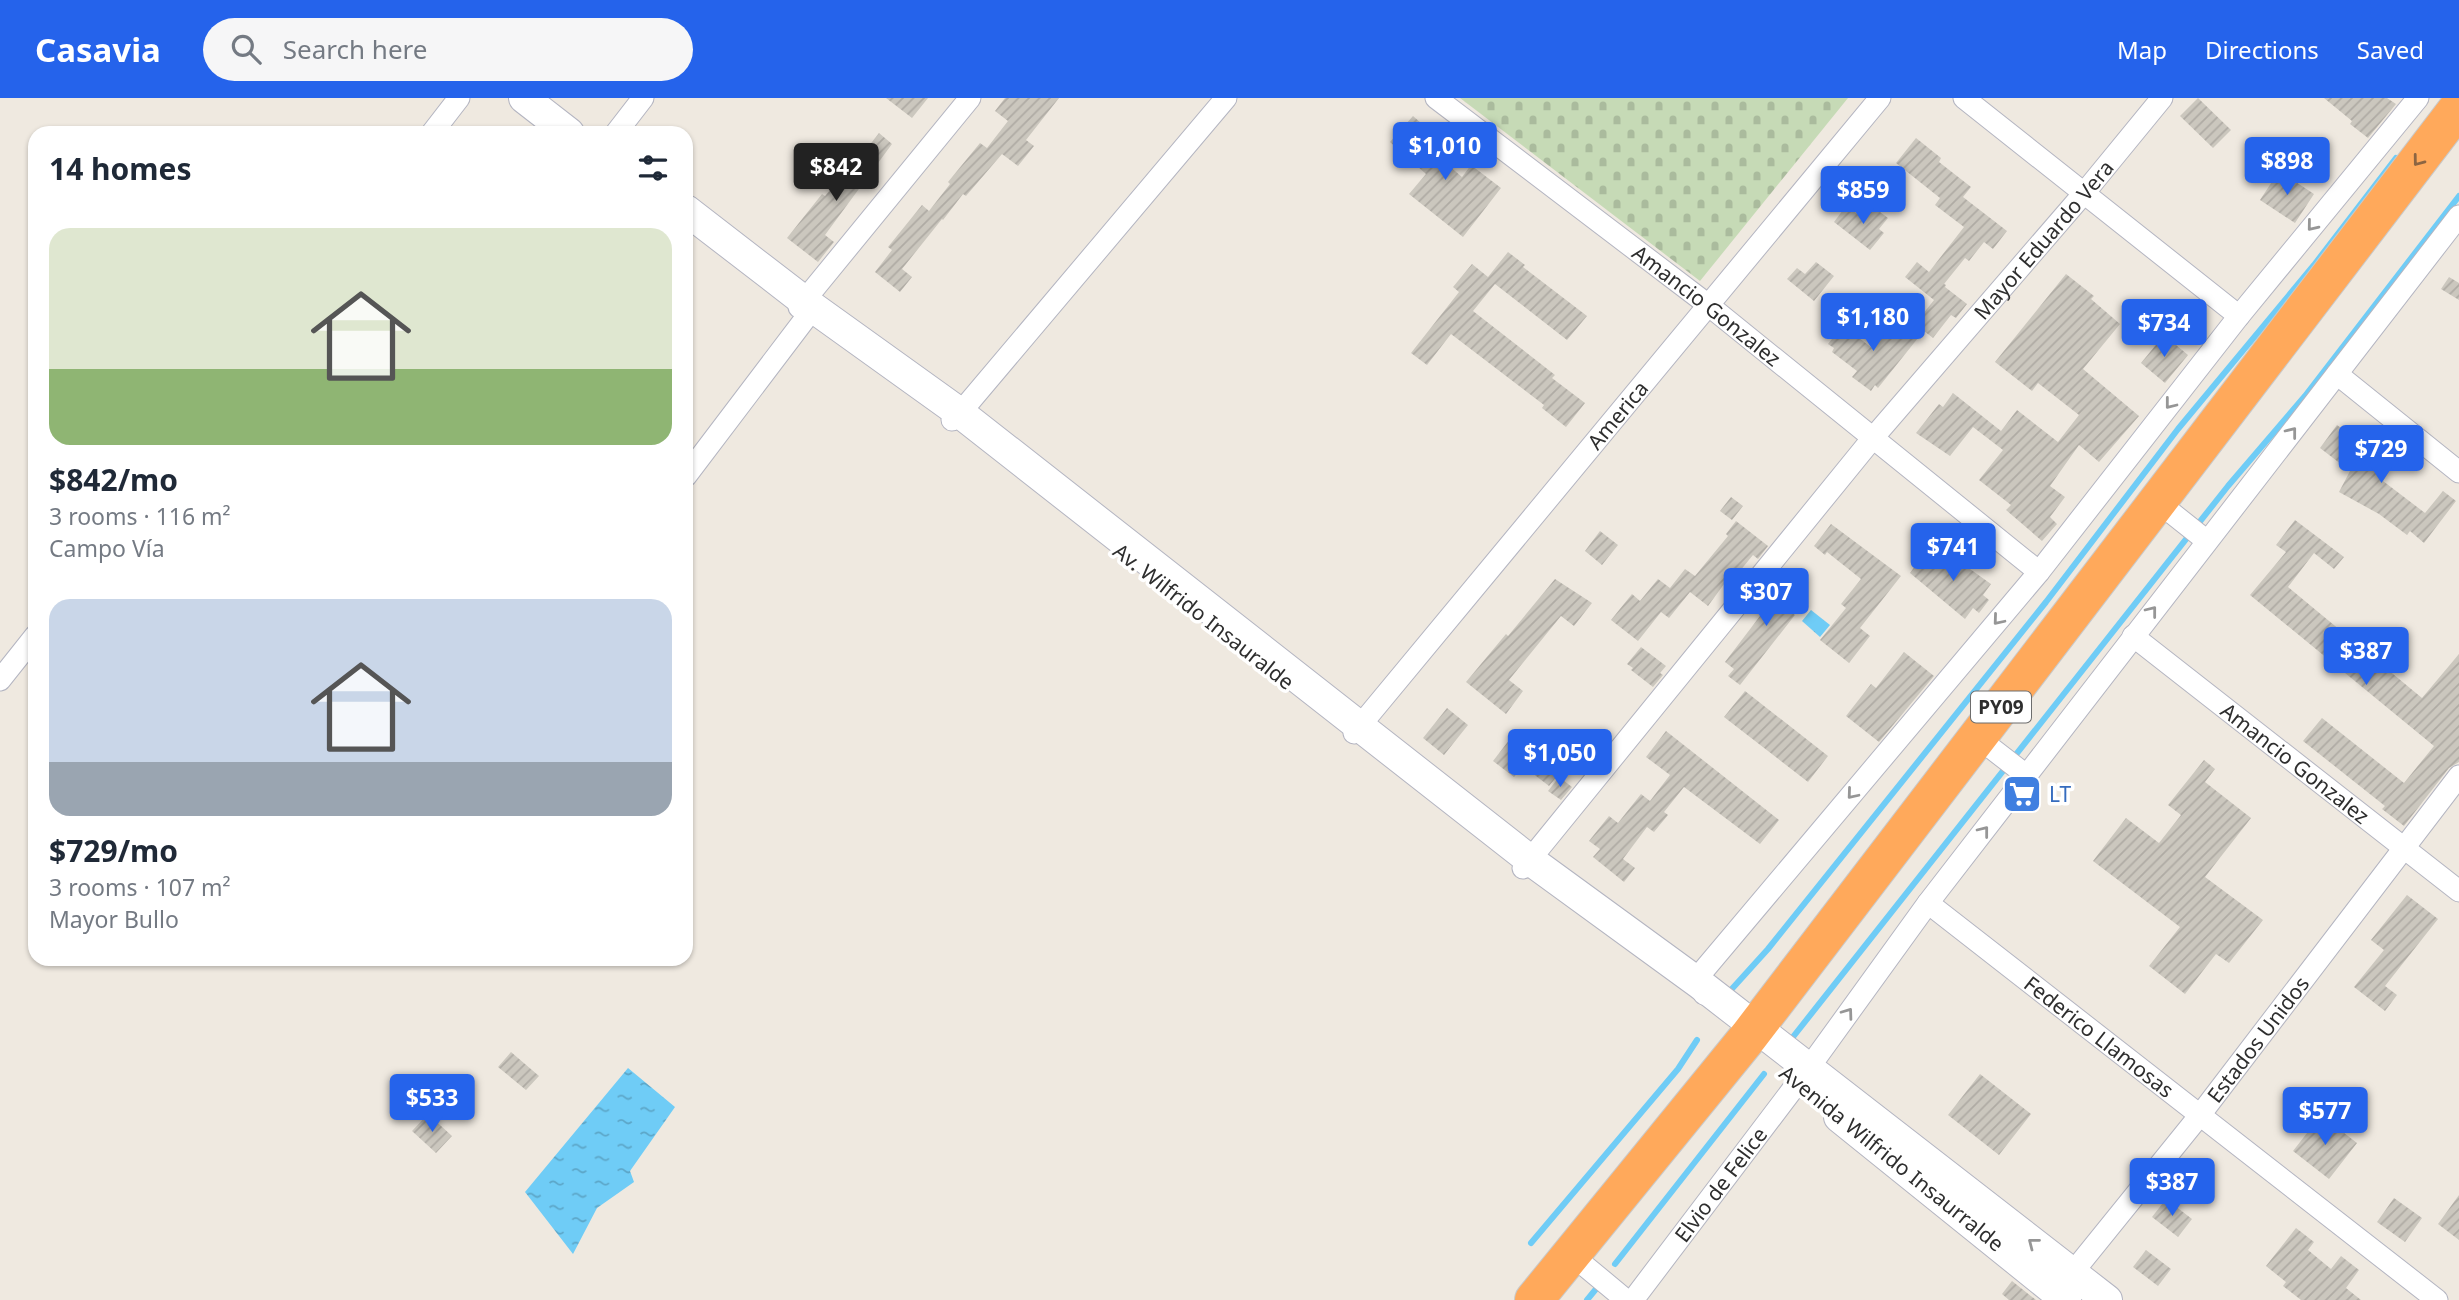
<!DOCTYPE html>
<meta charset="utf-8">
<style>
body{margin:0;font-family:"Noto Sans",sans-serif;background:#f6f6f7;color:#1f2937;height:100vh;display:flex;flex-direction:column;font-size:26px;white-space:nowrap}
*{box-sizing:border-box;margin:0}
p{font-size:23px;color:#747a83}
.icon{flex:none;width:38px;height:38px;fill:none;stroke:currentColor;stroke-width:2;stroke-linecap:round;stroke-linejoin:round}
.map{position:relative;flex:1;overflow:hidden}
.panel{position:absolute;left:28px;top:28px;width:665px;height:840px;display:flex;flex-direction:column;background:#fff;border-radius:21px;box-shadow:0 2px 5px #0004}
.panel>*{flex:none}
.price{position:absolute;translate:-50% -60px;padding:0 16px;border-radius:7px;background:#2563eb;color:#fff;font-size:23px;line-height:46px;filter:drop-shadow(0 2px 4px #0008)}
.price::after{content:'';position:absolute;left:50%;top:42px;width:21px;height:16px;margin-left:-10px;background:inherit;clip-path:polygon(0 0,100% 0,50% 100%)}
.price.on{background:#222;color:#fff}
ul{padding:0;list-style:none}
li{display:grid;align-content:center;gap:14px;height:371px;padding:0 21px}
li span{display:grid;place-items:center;height:217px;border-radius:21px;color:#555}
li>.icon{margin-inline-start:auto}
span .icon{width:126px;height:126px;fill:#fffc;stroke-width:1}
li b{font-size:30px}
h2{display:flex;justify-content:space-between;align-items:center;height:84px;padding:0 21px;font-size:30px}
header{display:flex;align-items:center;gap:42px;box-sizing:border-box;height:98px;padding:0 35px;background:#2563eb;color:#fff}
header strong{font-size:33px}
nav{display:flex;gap:38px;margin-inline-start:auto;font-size:24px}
.search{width:490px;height:63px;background:#f6f6f7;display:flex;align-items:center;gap:18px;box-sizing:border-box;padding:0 24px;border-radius:38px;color:#747a83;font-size:26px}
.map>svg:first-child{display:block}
.cemetery{fill:url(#cemetery-stones)}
.water{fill:url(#water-ripples)}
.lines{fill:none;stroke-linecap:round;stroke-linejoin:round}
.stream{stroke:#6fccf6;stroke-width:6}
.building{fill:url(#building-hatch)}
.street-casing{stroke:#b4b5c1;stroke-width:23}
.secondary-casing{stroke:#b4b5c1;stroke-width:32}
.highway-casing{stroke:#c9c9c9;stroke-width:40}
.street{stroke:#fff;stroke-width:21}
.secondary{stroke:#fff;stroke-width:30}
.highway{stroke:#ffa95b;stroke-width:38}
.oneway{stroke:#8c6542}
.oneway2{stroke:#969696}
.labels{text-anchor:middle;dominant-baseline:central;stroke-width:7;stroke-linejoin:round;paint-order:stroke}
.shield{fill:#fff;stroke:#6d6d6d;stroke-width:2}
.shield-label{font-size:19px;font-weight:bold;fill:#2e2e2e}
.street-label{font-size:21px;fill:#2e2e2e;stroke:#fff}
.shop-label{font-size:21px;fill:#366cbe;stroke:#fff;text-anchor:start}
</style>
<header>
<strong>Casavia</strong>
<div class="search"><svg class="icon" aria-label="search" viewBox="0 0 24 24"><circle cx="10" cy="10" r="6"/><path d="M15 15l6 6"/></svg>Search here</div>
<nav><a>Map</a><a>Directions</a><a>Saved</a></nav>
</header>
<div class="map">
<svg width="2459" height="1202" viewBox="0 0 2459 1202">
<defs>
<pattern id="cemetery-stones" width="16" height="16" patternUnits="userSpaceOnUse" patternTransform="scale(1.75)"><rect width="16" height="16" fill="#c6dab6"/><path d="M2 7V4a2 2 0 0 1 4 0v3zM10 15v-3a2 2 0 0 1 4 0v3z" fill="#aabb9d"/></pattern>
<pattern id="water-ripples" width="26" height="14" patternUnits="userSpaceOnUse" patternTransform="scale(1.75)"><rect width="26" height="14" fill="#6fccf6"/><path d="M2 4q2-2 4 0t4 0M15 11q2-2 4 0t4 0" fill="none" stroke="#5ca6c8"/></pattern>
<pattern id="building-hatch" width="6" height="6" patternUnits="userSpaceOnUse" patternTransform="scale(1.75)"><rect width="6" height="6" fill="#cbc7be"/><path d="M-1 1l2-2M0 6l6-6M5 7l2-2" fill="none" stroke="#afaba4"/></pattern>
</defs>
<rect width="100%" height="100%" fill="#efe9e0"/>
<!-- cemetery -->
<path class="cemetery" d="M1460,0h388l-148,183z"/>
<!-- water -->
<path class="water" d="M1811,512l19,15 -10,12 -18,-16z
M628,970l47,39 -45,64 4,11 -37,26 -24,46 -48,-62z"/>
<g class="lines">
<!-- stream -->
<path class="stream" d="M1730,893l38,-42 278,-347 132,-173 136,-164 82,-107
M1789,944l439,-556 77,-90 154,-200
M1531,1145l147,-174 19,-29
M1615,1166l149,-190
M1587,1202l9,-11"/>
</g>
<!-- building -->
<path class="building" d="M886,0h42l-16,20z
M1005,0h54l-33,42 8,6 -16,20 -16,-12 -36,42 -3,-2 -20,26 -1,-1 -40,50 10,8 -12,15 -25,-20 17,-22 -4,-3 34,-42 7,6 21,-27 -2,-2 32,-39 7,5 21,-27 -13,-10z
M2198,0l33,32 -18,18 -33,-32z
M2324,0h63l9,6 -28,34 -18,-14 2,-3z
M1413,18l17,15 -9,11 41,35 9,-12 30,23 -38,49 -54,-43 17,-20 -36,-32z
M879,35l13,11 -67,91 9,7 -16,20 -31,-24 35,-44 3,2 17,-20 2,2z
M1916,40l25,20 -2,4 32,25 -8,10 44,34 -14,18 -9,-7 -15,19 -4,-3 -21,26 2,1 -1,2 22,17 -11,14 -5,-3 -18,23 -18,-14 19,-24 -29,-23 12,-15 12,10 35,-45 -29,-22 5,-7 -44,-35z
M2279,73l35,23 -19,29 -35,-23z
M1846,108l17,12 9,-12 16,12 -9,11 5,4 -14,17 -36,-28z
M1508,154l17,13 -2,2 64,49 -20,24 -72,-56 -22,27 82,64 -3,3 33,25 -19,24 -24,-19 2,-3 -93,-71 -24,31 -16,-12 48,-61 -6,-5 19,-23 16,13z
M1816,164l18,14 -20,25 -27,-22 10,-11 8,6z
M2066,176l28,22 -3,3 29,25 -37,45 56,47 -40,46 -20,-17 -29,41 15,11 -15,20 7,7 -15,17 -36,-31 5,-5 -32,-25 24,-30 -30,-23 -23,29 -34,-23 23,-29 4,3 10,-14 48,38 16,-21 41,32 21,-27 -41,-32 -6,8 -37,-29z
M2449,179l10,6v17l-18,-11z
M1896,222l22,18 -40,50 -3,-3 -4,6 -19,-14 5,-6 -25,-19 2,-4 -6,-4 15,-19 30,24z
M2164,237l24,20 -23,28 -24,-20z
M2337,327l21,16 6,-9 17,11 -3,5 18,12 -13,21 42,32 18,-22 13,10 -32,42 -14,-12 -3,4 -28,-21 -40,-22 11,-21 -30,-23z
M1731,399l12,9 -11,14 -12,-9z
M2295,422l49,37 -10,12 -20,-16 -26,34 134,111 37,-44v108l-10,6 -45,58 -22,-17 3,-3 -82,-65 19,-23 82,65 30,-37 -184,-151 36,-43 -10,-7z
M1736,423l32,25 -10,13 -5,-4 -23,28 -3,-3 -19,26 -18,-14 -21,26 -8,-6 -23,29 -27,-21 21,-26 8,7 18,-22 12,9 15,-19 10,7 33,-40 -2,-2z
M1831,426l70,52 -41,52 10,8 -21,27 -29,-23 26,-32 -5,-4 20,-25 -34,-27 -2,3 -11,-9z
M1600,433l18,14 -16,20 -17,-14z
M1927,452l16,12 6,-8 42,30 -8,11 6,5 -10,13 -6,-5 -8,11 -55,-46z
M1793,470l15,12 -22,28 9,7 -55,70 -12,-9 6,-7 -9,-7 51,-67 -3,-2z
M1555,481l37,24 -18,23 -13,-10 -52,64 14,11 -17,23 -40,-32 40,-48 2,2z
M1641,549l25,19 -6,7 3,2 -10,12 -22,-17 2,-2 -6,-4z
M1904,554l30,24 -55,66 -33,-26 25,-32 5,4z
M1745,593l83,65 -20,26 -84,-65z
M1447,610l21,17 -24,30 -21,-17z
M1517,632l24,19 6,-7 23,18 -21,26 -26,-20 -9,11 -21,-16z
M1666,633l113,89 -19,24 -76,-57 -20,25 4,3 -14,17 -7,-5 -24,32 12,9 -11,14 -31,-25 7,-8 -11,-8 20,-25 9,7 23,-29 9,7 20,-26 -24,-18z
M2204,662l11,9 -10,13 46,36 -46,59 58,43 -34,43 -13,-9 -31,40 -36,-28 31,-39 -87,-66 33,-43 33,25 22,-28 -13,-10z
M1559,679l13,10 -11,13 -13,-9z
M2407,797l31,24 -53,67 12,9 -12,16 -31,-24 30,-37 -13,-10z
M511,954l28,24 -13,14 -28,-23z
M1980,976l51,40 -32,41 -51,-40z
M428,1016l24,22 -16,17 -24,-22z
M2321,1017l36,28 -28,36 -36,-28z
M2459,1097v45l-21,-16z
M2394,1100l28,20 -17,24 -28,-20z
M2166,1101l26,20 -14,18 -26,-20z
M2296,1130l18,14 -6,8 23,19 10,-13 18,14 -13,18 15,12h-60l-18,-14 3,-4 -20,-16z
M2146,1152l25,19 -13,17 -25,-19z
M2012,1183l24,19h-27l-7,-6z"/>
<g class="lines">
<!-- street casing -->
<g class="street-casing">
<g id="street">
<path id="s1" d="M1436,0l271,206 332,268"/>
<path d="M1964,0l275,218"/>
<path d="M432,35l27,-35"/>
<path d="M616,35l27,-35"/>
<path d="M799,209l171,-209"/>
<path d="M2337,276l122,98"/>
<path d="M952,322l8,-7 266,-315"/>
<path d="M686,378l122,-161"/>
<path d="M2173,416l34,27"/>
<path id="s2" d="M2133,538l326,255"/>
<path d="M0,582l35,-44"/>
<path id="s3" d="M1354,635l526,-635"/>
<path d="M1986,646l40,31"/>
<path id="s4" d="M1523,770l349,-429 213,-247 77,-94"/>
<path id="s5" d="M1928,805l509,397"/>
<path d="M1704,896l-4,-10 3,-13 336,-399 200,-256 179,-218"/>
<path d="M1579,1163l47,39"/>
<path id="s6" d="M2065,1184l135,-167 259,-339"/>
<path id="s7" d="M1633,1202l175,-231 120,-166 531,-687"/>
</g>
</g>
<!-- secondary casing -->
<g class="secondary-casing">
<path id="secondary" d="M524,0l45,35
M686,112l118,91 156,112 570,447 170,124 407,316
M1839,1019l227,183"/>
</g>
<!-- highway casing -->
<g class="highway-casing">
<path id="highway" d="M1534,1202l215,-264 710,-929"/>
</g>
<!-- street -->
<use href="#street" class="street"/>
<!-- secondary -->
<use href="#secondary" class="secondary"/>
<!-- highway -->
<use href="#highway" class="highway"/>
</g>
<!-- one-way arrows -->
<defs><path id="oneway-chevron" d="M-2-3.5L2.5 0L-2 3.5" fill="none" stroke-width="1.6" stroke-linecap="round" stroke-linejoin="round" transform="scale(1.75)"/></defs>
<use class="oneway" href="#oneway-chevron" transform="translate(2418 63) rotate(127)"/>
<g class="oneway2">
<use href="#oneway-chevron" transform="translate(2312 128) rotate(129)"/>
<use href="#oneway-chevron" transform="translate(2170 306) rotate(128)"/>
<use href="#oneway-chevron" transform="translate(2292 334) rotate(-52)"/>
<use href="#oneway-chevron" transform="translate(2152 513) rotate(-52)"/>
<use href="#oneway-chevron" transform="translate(1998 522) rotate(130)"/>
<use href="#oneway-chevron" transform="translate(1852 696) rotate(130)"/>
<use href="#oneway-chevron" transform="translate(1984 733) rotate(-52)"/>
<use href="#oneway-chevron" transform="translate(1848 915) rotate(-54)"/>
<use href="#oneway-chevron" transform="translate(2033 1145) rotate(-142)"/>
</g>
<!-- icons -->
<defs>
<g id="supermarket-square" transform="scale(2.0125)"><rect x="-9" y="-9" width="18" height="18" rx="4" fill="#3f7fe0" stroke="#fff"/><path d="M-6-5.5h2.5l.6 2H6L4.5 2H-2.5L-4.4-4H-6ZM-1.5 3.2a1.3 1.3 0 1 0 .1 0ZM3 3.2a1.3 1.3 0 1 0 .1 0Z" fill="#fff"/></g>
</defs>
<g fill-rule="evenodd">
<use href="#supermarket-square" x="2022" y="696"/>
</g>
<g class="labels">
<!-- shield labels -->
<rect class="shield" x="1971" y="593.5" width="60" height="31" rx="5"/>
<g class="shield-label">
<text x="2001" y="609">PY09</text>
</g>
<!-- street labels -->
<g class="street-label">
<text stroke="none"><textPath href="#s4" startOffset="816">Mayor Eduardo Vera</textPath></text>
<text stroke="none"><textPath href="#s1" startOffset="341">Amancio Gonzalez</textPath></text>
<text stroke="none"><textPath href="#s3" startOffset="413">America</textPath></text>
<text transform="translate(1204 518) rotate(38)">Av. Wilfrido Insauralde</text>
<text stroke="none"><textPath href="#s2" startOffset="206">Amancio Gonzalez</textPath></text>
<text stroke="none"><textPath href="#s5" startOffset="217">Federico Llamosas</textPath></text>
<text stroke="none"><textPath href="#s6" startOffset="310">Estados Unidos</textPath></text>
<text transform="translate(1892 1060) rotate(39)">Avenida Wilfrido Insaurralde</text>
<text stroke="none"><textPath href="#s7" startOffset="145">Elvio de Felice</textPath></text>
</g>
<!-- shop labels -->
<g class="shop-label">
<text x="2049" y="696">LT</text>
</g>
</g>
</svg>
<b class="price" style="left:1445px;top:84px">$1,010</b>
<b class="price" style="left:2287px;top:99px">$898</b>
<b class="price on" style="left:836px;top:105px">$842</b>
<b class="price" style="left:1863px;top:128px">$859</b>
<b class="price" style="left:1873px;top:255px">$1,180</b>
<b class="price" style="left:2164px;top:261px">$734</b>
<b class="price" style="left:2381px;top:387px">$729</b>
<b class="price" style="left:1953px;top:485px">$741</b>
<b class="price" style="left:1766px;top:530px">$307</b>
<b class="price" style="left:2366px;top:589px">$387</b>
<b class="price" style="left:1560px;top:691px">$1,050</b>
<b class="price" style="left:432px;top:1036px">$533</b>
<b class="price" style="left:2325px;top:1049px">$577</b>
<b class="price" style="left:2172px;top:1120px">$387</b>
<section class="panel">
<h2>14 homes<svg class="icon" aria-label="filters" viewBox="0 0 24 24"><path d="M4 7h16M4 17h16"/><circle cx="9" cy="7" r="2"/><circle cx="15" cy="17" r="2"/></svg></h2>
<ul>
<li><span style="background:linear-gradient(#dfe7d0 65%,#8fb573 0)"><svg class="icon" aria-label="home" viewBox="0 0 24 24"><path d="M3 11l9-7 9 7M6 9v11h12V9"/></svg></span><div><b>$842/mo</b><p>3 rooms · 116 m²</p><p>Campo Vía</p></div></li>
<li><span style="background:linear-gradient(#c9d6e8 75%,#9aa5b1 0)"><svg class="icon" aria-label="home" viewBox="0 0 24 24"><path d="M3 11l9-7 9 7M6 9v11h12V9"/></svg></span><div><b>$729/mo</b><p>3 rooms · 107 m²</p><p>Mayor Bullo</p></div></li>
</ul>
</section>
</div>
